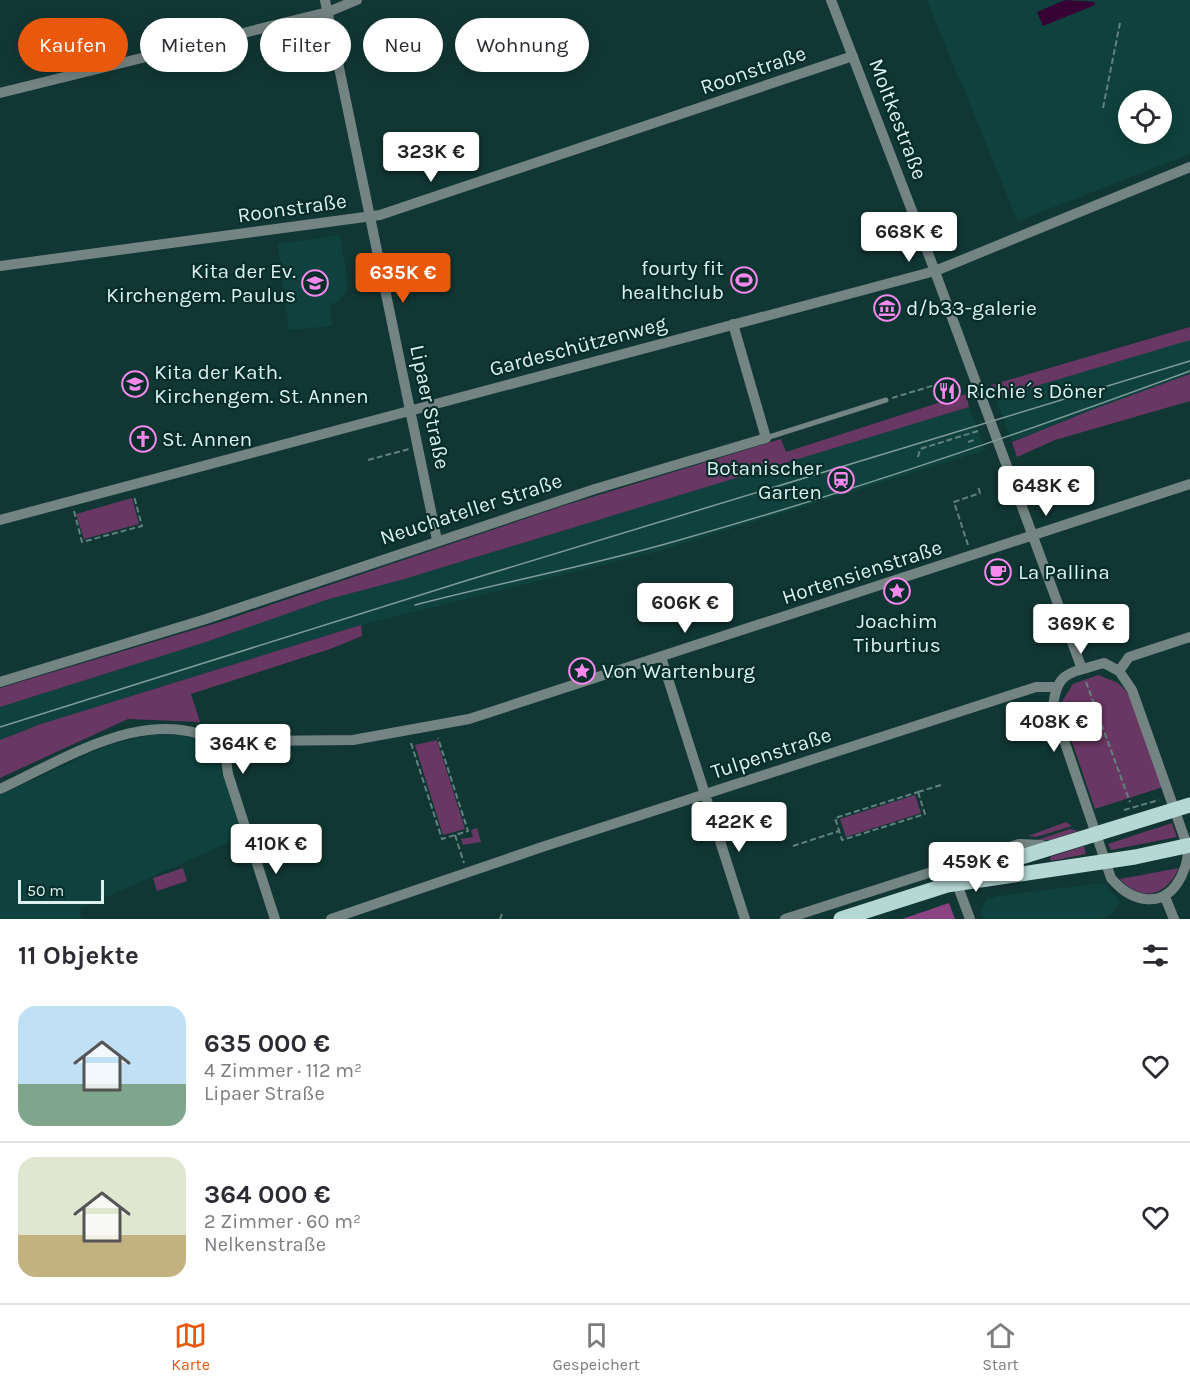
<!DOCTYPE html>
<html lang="de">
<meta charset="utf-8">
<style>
body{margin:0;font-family:Karla,sans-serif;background:#f7f7f7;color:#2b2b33;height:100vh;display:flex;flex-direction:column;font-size:22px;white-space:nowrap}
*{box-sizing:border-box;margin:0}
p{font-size:20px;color:#7c7c81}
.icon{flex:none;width:33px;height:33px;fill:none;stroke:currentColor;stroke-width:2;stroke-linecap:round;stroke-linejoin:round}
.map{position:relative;height:919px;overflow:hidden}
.details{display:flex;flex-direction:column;background:#fff;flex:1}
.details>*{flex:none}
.top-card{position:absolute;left:18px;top:18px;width:600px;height:54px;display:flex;gap:12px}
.controls{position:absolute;left:1118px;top:90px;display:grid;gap:12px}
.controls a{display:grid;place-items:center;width:54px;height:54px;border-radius:50%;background:#fff;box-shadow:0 3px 15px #0003;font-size:30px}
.scale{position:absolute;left:18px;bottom:15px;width:86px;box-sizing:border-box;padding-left:6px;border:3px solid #dcf0ee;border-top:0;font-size:16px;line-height:21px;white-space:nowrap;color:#dcf0ee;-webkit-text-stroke:4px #052d2a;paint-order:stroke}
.price{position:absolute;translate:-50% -51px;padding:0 14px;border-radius:6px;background:#fff;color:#222;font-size:20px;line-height:39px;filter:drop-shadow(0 2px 3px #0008)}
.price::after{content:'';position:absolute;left:50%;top:36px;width:18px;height:14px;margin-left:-9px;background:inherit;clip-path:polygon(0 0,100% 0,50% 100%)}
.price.selected{background:#ea580c;color:#fff}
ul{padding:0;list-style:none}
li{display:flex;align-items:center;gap:18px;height:150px;padding:0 18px}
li+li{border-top:2px solid #e1e1e2}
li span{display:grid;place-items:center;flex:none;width:168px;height:120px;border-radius:18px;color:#555}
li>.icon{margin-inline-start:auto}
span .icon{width:72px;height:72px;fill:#fffc;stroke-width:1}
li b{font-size:26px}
h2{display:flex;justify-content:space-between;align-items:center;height:72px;padding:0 18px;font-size:26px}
.tag{padding:0 21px;border-radius:27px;background:#fff;box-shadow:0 3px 15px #0003;font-size:21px;line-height:54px}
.tag.selected{background:#ea580c;color:#fff}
.dock{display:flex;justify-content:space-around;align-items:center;height:84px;border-top:2px solid #e1e1e2;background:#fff;font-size:16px;color:#7c7c81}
.dock a{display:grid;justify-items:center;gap:3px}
.dock .selected{color:#ea580c}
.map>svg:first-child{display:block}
.built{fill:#0f423e;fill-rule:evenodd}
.green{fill:#693763}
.forest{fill:#8a4383}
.water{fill:#370234}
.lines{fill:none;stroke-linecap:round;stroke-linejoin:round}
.path{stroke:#62817f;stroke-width:2;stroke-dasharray:6 3;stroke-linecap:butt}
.lane{stroke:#748482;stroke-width:5}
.street{stroke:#748482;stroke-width:10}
.primary{stroke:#b6d8d4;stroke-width:15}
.tram{stroke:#809c99;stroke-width:1.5}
.labels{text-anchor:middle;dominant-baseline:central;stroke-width:4.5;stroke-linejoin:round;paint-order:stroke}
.street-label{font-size:21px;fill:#dcf0ee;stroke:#052d2a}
.poi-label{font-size:21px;fill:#dcf0ee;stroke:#052d2a;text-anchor:start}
</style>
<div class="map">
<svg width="1190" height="919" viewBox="0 0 1190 919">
<rect width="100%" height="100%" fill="#113734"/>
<!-- built -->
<path class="built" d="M927,0h263v154l-172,67zM1128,100h33v34h-33z
M340,235l8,53 -10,14 -8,2 2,22 -43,4 -11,-86z
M1190,339v35l-96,35 -82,33 -16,-44z
M969,407l17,43 -327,101 -298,74 -320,99 -41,16v-33l206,-65 123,-43 72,-19z
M151,735h34l13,4 12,8 7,11 26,78 -164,73 3,10h-82v-124l111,-51z
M1103,883l17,18 -9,14 -9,4h-118l-3,-8 5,-11 12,-4z"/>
<!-- green -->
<path class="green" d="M1190,327v13l-194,58 -5,-13z
M1190,374v27l-135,39 -38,17 -5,-15 82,-33z
M966,394l3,13 -568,173 -72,19 -123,43 -206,65v-19l223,-67 343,-116 215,-66 5,13z
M132,498l7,26 -55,15 -8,-25z
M361,625l1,11 -32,13 -139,45 9,28 -72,-3 -128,59v-38l41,-16z
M1098,675l20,8 11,11 34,93 -68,22 -34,-99 2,-10 10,-16z
M437,740l28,89 -22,6 -28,-90z
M915,795l6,18 -75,24 -6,-18z
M1066,822l6,4 -36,11 -8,-1z
M1172,823l5,14 -66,13 -3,-6z
M477,828l4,14 -18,3 -2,-6 12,-2 -2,-7z
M1070,829l8,2 -27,9h-14z
M1084,846l2,8 -35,7 -1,-4z
M183,868l4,13 -30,10 -4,-13z
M1179,868c-13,28 -37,35 -59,11z"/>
<!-- forest -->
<path class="forest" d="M949,903l6,16h-53z"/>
<!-- water -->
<path class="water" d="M1065,0l30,2v3l-52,21 -6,-14z"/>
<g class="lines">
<!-- path -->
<path class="path" d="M1103,108l17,-85
M892,398l63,-19
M968,442l6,-2
M918,457l2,-8 61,-19
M368,460l41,-11
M74,511l8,31 60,-16 -8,-30
M968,545l-14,-43 26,-9 -2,-7
M1086,682l44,120
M411,743l31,96 26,-8 -30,-93
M918,792l7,22 -83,26 -7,-22z
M918,792l26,-8
M1124,810l35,-10
M455,835l9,28
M793,846l46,-15
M500,919l2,-5"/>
<!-- lane -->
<path class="lane" d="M766,438l120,-38"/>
<!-- street -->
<path class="street" d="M325,0l112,540
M831,0l93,242 158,427
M0,93l328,-81 29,-12
M0,266l380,-51 473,-159
M0,520l935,-249 255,-104
M661,657l84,262
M1104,663l15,8 13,19 55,155c2,13 -1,21 -6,32 -17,33 -49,26 -70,1l-58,-170c3,-37 17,-35 51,-45z
M1119,671l10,-14 61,-20
M0,682l206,-63 389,-130 171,-51 -33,-114
M228,748l18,-7 107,-1 116,-21 721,-235
M228,748l-2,12 2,14 47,145
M0,789c67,-31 157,-91 228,-41
M957,884l13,35
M1165,897l9,22
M331,919l211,-72 494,-160h18
M785,919l234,-75 23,1 7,3"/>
<!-- primary -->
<path class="primary" d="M967,876l22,-9 201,-62
M841,919l106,-34 188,-28 55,-12"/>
<!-- tram -->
<path class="tram" d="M415,605c87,-23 175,-39 261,-64 174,-49 344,-107 514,-170
M0,727l465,-146 725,-220"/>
</g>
<!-- icons -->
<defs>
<g id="stadium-ring" transform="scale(1.35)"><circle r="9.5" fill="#052d2a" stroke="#f788ec" stroke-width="1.5"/><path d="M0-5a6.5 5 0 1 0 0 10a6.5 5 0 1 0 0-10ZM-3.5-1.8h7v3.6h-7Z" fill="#f788ec"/></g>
<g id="school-ring" transform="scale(1.35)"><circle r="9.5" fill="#052d2a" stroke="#f788ec" stroke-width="1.5"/><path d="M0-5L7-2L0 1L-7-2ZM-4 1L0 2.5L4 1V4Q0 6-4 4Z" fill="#f788ec"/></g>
<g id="museum-ring" transform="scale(1.35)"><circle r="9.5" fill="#052d2a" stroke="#f788ec" stroke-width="1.5"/><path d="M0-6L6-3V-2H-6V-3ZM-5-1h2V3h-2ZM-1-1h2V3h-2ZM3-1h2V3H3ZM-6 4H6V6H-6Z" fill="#f788ec"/></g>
<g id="restaurant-ring" transform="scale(1.35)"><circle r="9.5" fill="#052d2a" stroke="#f788ec" stroke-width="1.5"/><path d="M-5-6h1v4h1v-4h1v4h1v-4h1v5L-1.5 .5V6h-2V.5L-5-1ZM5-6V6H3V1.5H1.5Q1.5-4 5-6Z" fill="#f788ec"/></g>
<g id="church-ring" transform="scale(1.35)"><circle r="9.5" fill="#052d2a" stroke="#f788ec" stroke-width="1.5"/><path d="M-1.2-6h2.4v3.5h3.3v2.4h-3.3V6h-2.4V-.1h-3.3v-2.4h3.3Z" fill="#f788ec"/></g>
<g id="station-ring" transform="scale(1.35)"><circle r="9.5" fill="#052d2a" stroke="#f788ec" stroke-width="1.5"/><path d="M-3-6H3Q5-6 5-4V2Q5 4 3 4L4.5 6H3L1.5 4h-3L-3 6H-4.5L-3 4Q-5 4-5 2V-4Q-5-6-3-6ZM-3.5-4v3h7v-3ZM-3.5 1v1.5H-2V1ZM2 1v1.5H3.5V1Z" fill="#f788ec"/></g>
<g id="cafe-ring" transform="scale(1.35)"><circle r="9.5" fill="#052d2a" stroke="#f788ec" stroke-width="1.5"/><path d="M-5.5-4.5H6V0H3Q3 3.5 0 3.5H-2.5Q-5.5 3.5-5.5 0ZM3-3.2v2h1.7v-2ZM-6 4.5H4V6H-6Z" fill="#f788ec"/></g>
<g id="sight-ring" transform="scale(1.35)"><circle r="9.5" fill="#052d2a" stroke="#f788ec" stroke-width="1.5"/><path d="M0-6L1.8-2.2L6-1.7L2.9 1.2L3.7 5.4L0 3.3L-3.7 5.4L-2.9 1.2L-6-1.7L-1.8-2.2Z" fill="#f788ec"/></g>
</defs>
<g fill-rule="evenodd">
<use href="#stadium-ring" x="744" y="280"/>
<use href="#school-ring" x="315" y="283"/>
<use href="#museum-ring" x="887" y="308"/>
<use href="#school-ring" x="135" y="384"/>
<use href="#restaurant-ring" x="947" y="391"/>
<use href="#church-ring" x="143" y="439"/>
<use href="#station-ring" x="841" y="480"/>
<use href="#cafe-ring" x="998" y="572"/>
<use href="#sight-ring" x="897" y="591"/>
<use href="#sight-ring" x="582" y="671"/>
</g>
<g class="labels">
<!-- street labels -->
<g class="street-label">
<text transform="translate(753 70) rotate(-19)">Roonstraße</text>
<text transform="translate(898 119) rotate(69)">Moltkestraße</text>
<text transform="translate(292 208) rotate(-8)">Roonstraße</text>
<text transform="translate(578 346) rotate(-15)">Gardeschützenweg</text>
<text transform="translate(430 407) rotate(78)">Lipaer Straße</text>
<text transform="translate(471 509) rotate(-18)">Neuchateller Straße</text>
<text transform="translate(862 572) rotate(-18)">Hortensienstraße</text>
<text transform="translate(771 753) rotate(-18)">Tulpenstraße</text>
</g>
<!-- poi labels -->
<g class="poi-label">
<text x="724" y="268" text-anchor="end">fourty fit<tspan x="724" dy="24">healthclub</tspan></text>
<text x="296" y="271" text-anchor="end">Kita der Ev.<tspan x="296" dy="24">Kirchengem. Paulus</tspan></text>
<text x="906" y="308">d/b33-galerie</text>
<text x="154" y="372">Kita der Kath.<tspan x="154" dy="24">Kirchengem. St. Annen</tspan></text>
<text x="966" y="391">Richie´s Döner</text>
<text x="162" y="439">St. Annen</text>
<text x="822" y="468" text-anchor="end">Botanischer<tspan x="822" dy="24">Garten</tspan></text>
<text x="1018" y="572">La Pallina</text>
<text x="897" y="621" text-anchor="middle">Joachim<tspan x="897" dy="24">Tiburtius</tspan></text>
<text x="602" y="671">Von Wartenburg</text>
</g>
</g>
</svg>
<div class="controls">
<a><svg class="icon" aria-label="locate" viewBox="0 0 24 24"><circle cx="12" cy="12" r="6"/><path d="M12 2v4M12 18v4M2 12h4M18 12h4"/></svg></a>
</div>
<div class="scale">50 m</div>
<b class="price" style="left:431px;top:183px">323K €</b>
<b class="price" style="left:909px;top:263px">668K €</b>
<b class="price selected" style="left:403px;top:304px">635K €</b>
<b class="price" style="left:1046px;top:517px">648K €</b>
<b class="price" style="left:685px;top:634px">606K €</b>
<b class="price" style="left:1081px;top:655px">369K €</b>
<b class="price" style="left:1054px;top:753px">408K €</b>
<b class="price" style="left:243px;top:775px">364K €</b>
<b class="price" style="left:739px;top:853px">422K €</b>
<b class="price" style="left:276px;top:875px">410K €</b>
<b class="price" style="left:976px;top:893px">459K €</b>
<div class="top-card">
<a class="tag selected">Kaufen</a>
<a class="tag">Mieten</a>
<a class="tag">Filter</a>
<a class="tag">Neu</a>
<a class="tag">Wohnung</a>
</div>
</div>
<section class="details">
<h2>11 Objekte<svg class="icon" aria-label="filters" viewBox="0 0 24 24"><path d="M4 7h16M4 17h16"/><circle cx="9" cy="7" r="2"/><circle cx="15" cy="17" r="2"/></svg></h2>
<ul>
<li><span style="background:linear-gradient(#bfe0f5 65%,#7fa58c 0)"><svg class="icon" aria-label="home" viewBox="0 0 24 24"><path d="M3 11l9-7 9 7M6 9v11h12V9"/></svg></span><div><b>635 000 €</b><p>4 Zimmer · 112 m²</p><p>Lipaer Straße</p></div><svg class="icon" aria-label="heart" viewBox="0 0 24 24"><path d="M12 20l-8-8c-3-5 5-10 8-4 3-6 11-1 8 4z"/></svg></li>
<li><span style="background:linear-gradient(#dfe7d0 65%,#c2b280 0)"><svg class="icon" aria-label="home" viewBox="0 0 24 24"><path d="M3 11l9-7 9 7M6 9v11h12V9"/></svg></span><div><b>364 000 €</b><p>2 Zimmer · 60 m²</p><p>Nelkenstraße</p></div><svg class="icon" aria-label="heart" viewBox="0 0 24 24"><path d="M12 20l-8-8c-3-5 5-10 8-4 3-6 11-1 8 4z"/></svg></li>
</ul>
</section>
<nav class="dock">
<a class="selected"><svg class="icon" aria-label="map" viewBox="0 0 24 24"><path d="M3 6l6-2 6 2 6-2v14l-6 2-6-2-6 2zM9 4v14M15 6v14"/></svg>Karte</a>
<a><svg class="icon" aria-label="saved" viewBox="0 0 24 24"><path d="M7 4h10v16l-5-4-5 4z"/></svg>Gespeichert</a>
<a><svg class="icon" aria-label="home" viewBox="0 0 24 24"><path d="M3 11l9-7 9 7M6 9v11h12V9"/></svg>Start</a>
</nav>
